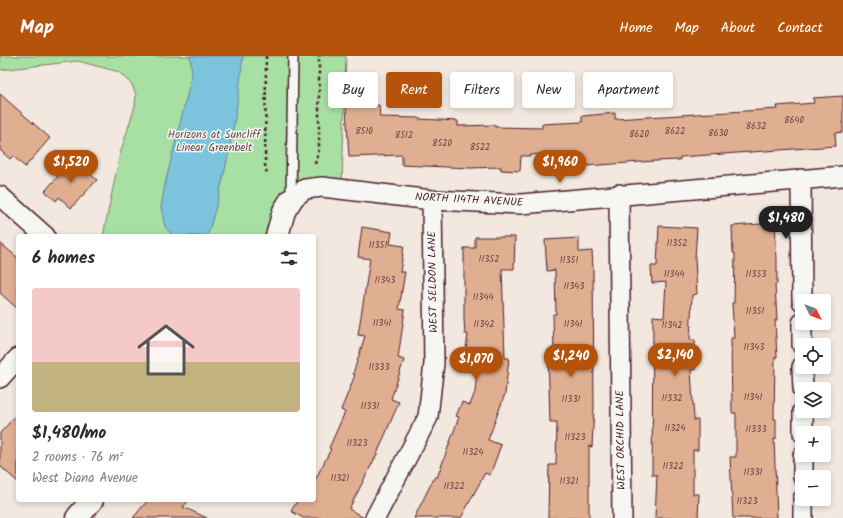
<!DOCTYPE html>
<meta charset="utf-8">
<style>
body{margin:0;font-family:Kalam,sans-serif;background:#f2f2f3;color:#2b2b33;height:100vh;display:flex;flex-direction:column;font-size:15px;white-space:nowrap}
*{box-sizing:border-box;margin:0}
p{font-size:13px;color:#7c7c81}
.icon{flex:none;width:22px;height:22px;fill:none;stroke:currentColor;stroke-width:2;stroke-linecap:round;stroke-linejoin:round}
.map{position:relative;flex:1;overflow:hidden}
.drawer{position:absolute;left:16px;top:178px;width:300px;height:268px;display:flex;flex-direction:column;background:#fff;border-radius:4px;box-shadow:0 2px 6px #0003}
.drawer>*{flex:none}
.guide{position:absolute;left:328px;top:16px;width:380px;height:36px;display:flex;gap:8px}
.needle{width:26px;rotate:132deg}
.fabs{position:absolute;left:795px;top:238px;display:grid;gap:8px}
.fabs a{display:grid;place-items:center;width:36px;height:36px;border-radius:4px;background:#fff;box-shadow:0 2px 6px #0003;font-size:20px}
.price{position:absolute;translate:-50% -34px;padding:0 9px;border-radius:14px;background:#b45309;color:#fff;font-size:13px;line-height:26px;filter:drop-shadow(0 1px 2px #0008)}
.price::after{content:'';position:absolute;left:50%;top:24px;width:12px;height:9px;margin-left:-6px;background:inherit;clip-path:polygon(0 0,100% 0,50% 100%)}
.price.on{background:#222;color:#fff}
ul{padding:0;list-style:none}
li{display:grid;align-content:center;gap:8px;height:212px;padding:0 16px}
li+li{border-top:1px solid #e1e1e2}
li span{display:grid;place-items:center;height:124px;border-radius:4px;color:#555}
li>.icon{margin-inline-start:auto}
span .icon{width:72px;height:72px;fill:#fffc;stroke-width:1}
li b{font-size:17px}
h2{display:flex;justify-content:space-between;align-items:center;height:48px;padding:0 16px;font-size:17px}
.tag{padding:0 14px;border-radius:4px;background:#fff;box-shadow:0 2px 6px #0003;font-size:14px;line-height:36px}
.tag.on{background:#b45309;color:#fff}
header{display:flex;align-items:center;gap:24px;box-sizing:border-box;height:56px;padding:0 20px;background:#b45309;color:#fff}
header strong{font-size:19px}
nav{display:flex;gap:22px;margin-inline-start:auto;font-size:14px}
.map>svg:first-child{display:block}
.green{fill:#a8dfa2;stroke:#797f66}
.water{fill:#7cc4dd;stroke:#688296}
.building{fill:#e0af92;stroke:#4a1f2b}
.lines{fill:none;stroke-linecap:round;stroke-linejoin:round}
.service-casing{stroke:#4a1f2b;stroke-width:12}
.minor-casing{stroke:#4a1f2b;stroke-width:22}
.tertiary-casing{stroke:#4a1f2b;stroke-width:25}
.path{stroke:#4a1f2b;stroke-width:2.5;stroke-dasharray:3 3;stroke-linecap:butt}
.service{stroke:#f6f6f2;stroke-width:9}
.minor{stroke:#f6f6f2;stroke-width:19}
.tertiary{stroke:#f6f6f2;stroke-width:22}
.labels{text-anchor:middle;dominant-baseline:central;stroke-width:3;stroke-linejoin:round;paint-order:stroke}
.number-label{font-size:9px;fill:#704345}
.park-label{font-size:11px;fill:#624f49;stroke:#f6f6f2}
.street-label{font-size:11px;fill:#4a1f2b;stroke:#f6f6f2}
</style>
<header>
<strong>Map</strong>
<nav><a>Home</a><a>Map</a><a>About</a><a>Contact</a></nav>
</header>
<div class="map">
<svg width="843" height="462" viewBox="0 0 843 462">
<rect width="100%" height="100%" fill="#f2e8df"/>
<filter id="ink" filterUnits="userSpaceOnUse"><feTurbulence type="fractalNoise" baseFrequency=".025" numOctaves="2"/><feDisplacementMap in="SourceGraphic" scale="8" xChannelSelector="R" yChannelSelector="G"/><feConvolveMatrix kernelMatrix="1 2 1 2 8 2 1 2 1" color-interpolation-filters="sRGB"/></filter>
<g filter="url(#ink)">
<!-- green -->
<path class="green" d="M0,0h346l-4,127 -44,-3 -15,13 -16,43h-164l17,-82 15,-48 1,-11 -4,-10 -13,-13 -41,-11 -78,9z"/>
<!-- water -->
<path class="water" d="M190,0h53c-6,61 -17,120 -35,178l-3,2h-32l-8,-9 -4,-20 4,-23 27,-109z"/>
<!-- building -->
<path class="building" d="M0,38l50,44 -25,29 -12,-11 -3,3 -10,-9z
M843,40v36l-8,1 1,13 -156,11v3l-25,1 -97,7 -1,-15 -26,2v1h-10l-1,15 -19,-1v-3l-31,1 -68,-3v-10l-53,2 -3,-50 33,-2 1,12 39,1v1l39,2v5l37,-1v2l47,1v-4l40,-2v-6l33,-3v6l163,-10 -1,-3 37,-3 -1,-5z
M73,103l24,21 -26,28 -12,-11 -3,4 -11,-10z
M775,167l2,37v24h-2l2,36h-2l2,37h-2l-1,62h2v20h-2l3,79h-44l-3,-61h6v-44h-4l-1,-75h3l-2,-35h2l1,-50h-2l-1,-27z
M659,170l38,2 -2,30 2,36 -5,1 -2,45h5v30h-4l3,50h4v30h-5v44h6l-1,24h-43l2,-43h-5l1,-159 11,1 2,-35 -14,1 -1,-17h6z
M362,171l30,5 -2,12 14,2 -4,26h5l-6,37 6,1 -7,48 6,2 -13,39 8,3 -22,52 -28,55 15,9h-61l-12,-7 7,-11h16v-18l17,-33 -2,-1 16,-36 -4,-2 14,-35 -2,-1 12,-38 -7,-1 12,-76 -12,-2z
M475,181h40l-1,32h-12l3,89h4l-4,36 -17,46 13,5 -11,30 -5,-2 -24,45h-47l21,-42 2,2 22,-61 -3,-1 6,-14 8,3 5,-13 2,-20 -14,-1 5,-37h-3l-1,-15v-71h11z
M579,182v14l13,-1 1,17 1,139 -2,40 -3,-1v72h-41l1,-53h7l1,-43h-7l-2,-71h6l-1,-37h3l-1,-44 -8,1 -2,-31z
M0,187l18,15v51l-18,-16z
M18,357v69l-18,-16v-33z
M148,444h41l-6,7 24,11h-74z"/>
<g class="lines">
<!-- service casing -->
<g class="service-casing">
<path id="service" d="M291,144l2,-144"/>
</g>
<!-- minor casing -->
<g class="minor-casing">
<path id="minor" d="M801,123l1,122
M619,138l3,324
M0,140l45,40
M291,144l14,-11 17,-2 110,13 89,4 322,-28
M802,267v22
M802,311l1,22
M0,322l18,-20
M803,355v22
M803,399v22
M803,443v19
M375,462l53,-101 6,-54 -2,-163"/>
</g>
<!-- tertiary casing -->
<g class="tertiary-casing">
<path id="tertiary" d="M277,180l7,-25 7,-11
M77,462l15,-18"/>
</g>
<!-- path -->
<path class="path" d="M266,0l-1,109 2,8
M315,108l4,-15v-93"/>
<!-- service -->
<use href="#service" class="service"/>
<!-- minor -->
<use href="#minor" class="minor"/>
<!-- tertiary -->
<use href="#tertiary" class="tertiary"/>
</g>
</g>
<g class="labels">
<!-- number labels -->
<g class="number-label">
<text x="794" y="64">8640</text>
<text x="756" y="70">8632</text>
<text x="364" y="75">8510</text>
<text x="675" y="75">8622</text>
<text x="718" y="77">8630</text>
<text x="639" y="78">8620</text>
<text x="404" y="79">8512</text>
<text x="442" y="87">8520</text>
<text x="480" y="91">8522</text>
<text x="677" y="187">11352</text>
<text x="378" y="189">11351</text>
<text x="489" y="203">11352</text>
<text x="569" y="204">11351</text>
<text x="674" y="218">11344</text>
<text x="756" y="218">11353</text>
<text x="385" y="224">11343</text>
<text x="574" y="230">11343</text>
<text x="483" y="241">11344</text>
<text x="755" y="255">11351</text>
<text x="382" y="267">11341</text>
<text x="484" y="268">11342</text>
<text x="573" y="268">11341</text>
<text x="672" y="269">11342</text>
<text x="754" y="291">11343</text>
<text x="379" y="311">11333</text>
<text x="753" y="341">11341</text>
<text x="672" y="342">11332</text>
<text x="571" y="343">11331</text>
<text x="370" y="350">11331</text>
<text x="675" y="372">11324</text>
<text x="756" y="373">11333</text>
<text x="575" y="381">11323</text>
<text x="357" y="387">11323</text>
<text x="473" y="396">11324</text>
<text x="673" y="410">11322</text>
<text x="753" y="416">11331</text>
<text x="340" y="422">11321</text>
<text x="569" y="425">11321</text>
<text x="454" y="430">11322</text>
<text x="747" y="445">11323</text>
</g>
<!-- park labels -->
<g class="park-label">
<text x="214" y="79">Horizons at Suncliff<tspan x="214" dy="13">Linear Greenbelt</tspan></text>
</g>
<!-- street labels -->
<g class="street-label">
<text transform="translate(469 144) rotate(3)">NORTH 114TH AVENUE</text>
<text transform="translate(433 226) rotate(-91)">WEST SELDON LANE</text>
<text transform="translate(621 384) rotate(-91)">WEST ORCHID LANE</text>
</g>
</g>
</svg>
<div class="fabs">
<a><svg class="needle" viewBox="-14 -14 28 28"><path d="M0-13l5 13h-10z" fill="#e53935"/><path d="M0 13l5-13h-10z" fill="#7c7c81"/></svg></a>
<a><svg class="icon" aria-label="locate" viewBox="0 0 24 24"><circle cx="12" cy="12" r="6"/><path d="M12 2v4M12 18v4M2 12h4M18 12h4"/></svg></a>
<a><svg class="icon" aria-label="layers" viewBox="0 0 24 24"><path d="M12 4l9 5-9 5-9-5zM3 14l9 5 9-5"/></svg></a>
<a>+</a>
<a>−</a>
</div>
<b class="price" style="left:71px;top:128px">$1,520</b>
<b class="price" style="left:560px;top:128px">$1,960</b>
<b class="price on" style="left:786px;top:184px">$1,480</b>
<b class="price" style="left:675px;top:321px">$2,140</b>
<b class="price" style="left:571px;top:322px">$1,240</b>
<b class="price" style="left:476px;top:325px">$1,070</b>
<div class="guide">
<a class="tag">Buy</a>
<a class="tag on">Rent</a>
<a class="tag">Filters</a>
<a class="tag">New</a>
<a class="tag">Apartment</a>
</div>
<section class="drawer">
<h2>6 homes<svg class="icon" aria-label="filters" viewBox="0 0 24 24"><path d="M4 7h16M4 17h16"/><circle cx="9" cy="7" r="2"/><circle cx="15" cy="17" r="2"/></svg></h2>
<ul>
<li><span style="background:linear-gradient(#f6c9c9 60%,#c2b280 0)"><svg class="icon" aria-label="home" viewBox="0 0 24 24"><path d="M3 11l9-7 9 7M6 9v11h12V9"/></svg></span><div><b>$1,480/mo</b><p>2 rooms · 76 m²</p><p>West Diana Avenue</p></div></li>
</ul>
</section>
</div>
